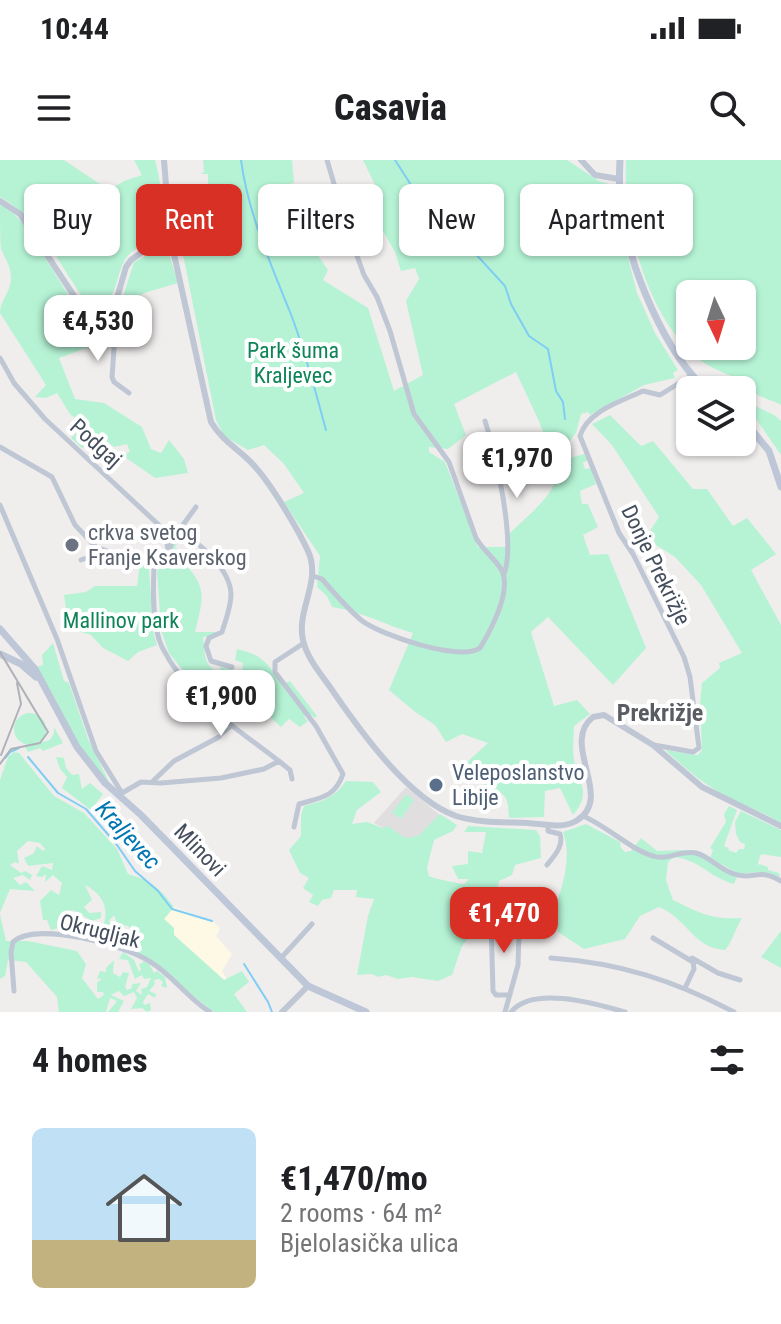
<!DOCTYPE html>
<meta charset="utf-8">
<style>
body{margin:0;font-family:"Roboto Condensed",sans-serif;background:#f6f6f6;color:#202124;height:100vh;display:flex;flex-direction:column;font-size:30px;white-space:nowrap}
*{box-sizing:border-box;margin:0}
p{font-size:26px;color:#757577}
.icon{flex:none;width:44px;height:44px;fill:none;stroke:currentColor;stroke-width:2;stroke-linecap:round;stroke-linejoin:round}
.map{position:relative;height:852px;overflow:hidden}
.panel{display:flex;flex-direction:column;background:#fff;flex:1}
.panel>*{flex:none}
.guide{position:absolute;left:24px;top:24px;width:734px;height:72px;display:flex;gap:16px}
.needle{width:52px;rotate:176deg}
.buttons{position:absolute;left:676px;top:120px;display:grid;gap:16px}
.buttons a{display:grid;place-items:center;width:80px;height:80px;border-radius:12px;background:#fff;box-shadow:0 2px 6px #0004;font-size:40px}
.price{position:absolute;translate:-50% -68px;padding:0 18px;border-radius:16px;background:#fff;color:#222;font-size:26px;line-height:52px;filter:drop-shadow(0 2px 4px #0008)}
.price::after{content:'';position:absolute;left:50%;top:48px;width:24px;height:18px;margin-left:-12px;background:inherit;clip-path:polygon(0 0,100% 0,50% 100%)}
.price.selected{background:#d93025;color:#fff}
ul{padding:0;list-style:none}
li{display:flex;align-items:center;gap:24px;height:200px;padding:0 32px}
li span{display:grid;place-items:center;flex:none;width:224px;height:160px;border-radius:12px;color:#555}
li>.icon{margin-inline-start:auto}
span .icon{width:96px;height:96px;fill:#fffc;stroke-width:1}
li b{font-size:34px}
h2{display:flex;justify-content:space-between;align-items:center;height:96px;padding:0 32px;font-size:34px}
.pill{padding:0 28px;border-radius:12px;background:#fff;box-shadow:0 2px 6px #0004;font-size:28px;line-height:72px}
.pill.selected{background:#d93025;color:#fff}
.status{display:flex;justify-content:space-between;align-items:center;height:56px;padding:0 40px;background:#fff;direction:ltr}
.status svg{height:22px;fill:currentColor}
header{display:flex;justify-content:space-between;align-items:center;height:104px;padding:0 32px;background:#fff;font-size:36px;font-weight:800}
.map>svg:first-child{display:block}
.commercial{fill:#fdf9e4}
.education{fill:#e1dedf}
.green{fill:#b6f3d5;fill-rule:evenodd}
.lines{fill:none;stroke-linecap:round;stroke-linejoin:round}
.stream{stroke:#7fcdf4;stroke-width:2}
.pedestrian{stroke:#bfc7d4;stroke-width:3}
.minor{stroke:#bfc7d4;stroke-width:5}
.tertiary{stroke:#bfc7d4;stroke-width:6}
.secondary{stroke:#bec7d8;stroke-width:7}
.tram{stroke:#afb1b8;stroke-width:2}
.worship-dot{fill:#6b7280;stroke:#fff;stroke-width:3}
.service-dot{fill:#5c6f8a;stroke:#fff;stroke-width:3}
.labels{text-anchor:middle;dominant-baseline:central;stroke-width:8;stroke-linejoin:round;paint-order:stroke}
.park-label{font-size:22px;fill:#0e8458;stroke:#fff}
.street-label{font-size:22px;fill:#444e5c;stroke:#fff}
.worship-label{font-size:22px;fill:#5b616d;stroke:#fff;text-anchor:start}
.service-label{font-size:22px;fill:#4e5e75;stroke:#fff;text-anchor:start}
.neighbourhood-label{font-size:24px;font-weight:bold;fill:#595c63;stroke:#fff}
.water-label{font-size:24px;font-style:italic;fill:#0076b3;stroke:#fff}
</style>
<div class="status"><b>10:44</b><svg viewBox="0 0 49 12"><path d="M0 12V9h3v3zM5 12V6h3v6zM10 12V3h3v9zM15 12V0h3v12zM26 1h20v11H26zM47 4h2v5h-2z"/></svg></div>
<header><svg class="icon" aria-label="menu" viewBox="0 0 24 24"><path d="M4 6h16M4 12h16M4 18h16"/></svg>Casavia<svg class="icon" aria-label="search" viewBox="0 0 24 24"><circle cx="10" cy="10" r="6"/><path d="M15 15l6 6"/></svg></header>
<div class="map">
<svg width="781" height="852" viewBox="0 0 781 852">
<rect width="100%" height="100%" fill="#f0eded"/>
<!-- commercial -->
<path class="commercial" d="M174,747l40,15 6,7 -4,7 16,18 -10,17 5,8 -3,1 -50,-45v-7l-10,-9z"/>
<!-- education -->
<path class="education" d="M406,627l35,29 -24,30 -43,-23z"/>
<!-- green -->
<path class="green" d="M0,0h64l45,30 15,-9 18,-6 -8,-15h21c5,19 9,42 7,61 -2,17 -17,22 -29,30 -21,14 -10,54 -40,55 -12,-8 -16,-18 -24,-29 -20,-32 -35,-61 -69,-80z
M203,0h89l2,23 -19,4 5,25 23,-7 3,12 -6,12 28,41 -5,10 45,28 26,83 29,-16 -17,-74 13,-22 -4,-11 -14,3 -6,-19 -30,-52 13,-9 -15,-31h204l32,21 13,4 4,20 -3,11 12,30 12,47 18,40 23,37 -5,3 2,5 -31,7 -54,30 -2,-3 -7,2 -5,19 -9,11 3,14 14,-4 4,6 -5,3 2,6 6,-1 5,16 -16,7 2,13h6l10,23 -15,8 7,20 18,-1 38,94 -33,37 -65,-68 -17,15 23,74 23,-6 13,14 -16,12c0,11 -2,23 0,34 5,24 18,33 -1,55l-13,-27 -15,3 -1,26 -35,1c-1,-29 -6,-21 -25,-34 -8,-5 -14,-13 -20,-19l24,-22 -26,-9 -16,8 -11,-17 -21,-14 -25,-21 24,-57c-28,-8 -52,-22 -81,-26l-5,-11 -10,-9 3,-31 -36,-54 20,-9 -20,-29 -20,-19 -16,5 -24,-14 -8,-16 -46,-231h38v-15h-7l3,-2zM516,212c11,25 42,82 39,108 -2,16 -33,41 -45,53l-1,14h-31l-33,-85 -16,-10v-5l19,2 18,-14 -12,-31z
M626,0h155v245c-7,-4 -16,-6 -23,-10 -5,-3 -7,-9 -12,-12 -19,-10 -38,-14 -54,-30 -47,-43 -69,-131 -66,-193zM690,134h52v52h-52z
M0,44l14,10 10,10 48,77c11,11 19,16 35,12l2,6 -8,9 2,14 -44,16 16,41 29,4 38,24 9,22 10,4 8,-13 15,19 4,14 -33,5 -33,-23 8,-3 -3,-8 -13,3 -14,-11 -18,12 -11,-10 13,-13 -14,-11 -13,-21 -11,5 -11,-1 11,-12 -46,-72c0,-13 11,-21 11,-35 0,-12 -6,-19 -10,-29 -1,-11 -1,-32 -1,-45z
M163,91l7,6 8,26 -34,10 -25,16 15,-47 17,-9z
M743,240l31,15 7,6v34z
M610,255l31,31 12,-5 40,48h14l26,37 14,-8 29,36 -25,16 30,55v198c-19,-12 -39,-18 -59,-29 -21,-12 -38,-27 -57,-44l33,5 4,-5 -2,-47 2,-20 18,-15 -1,-5 23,-10 -41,-68 -26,-28 -19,-12 -6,-14 9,-14 -47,-72 -20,-21z
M180,377l-5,11 9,5 -5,6c29,26 25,37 16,73h21l-3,4 -10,1c2,13 0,30 16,35l2,-5 21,5 1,-9 -8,-3 2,-11c26,6 30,14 45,35l8,-3 27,35 -2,2 -5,-4 -6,3 4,4 -8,6 -11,-8 -8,8 -15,-14 1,-5 -7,-9 -8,3 -7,-15 -20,18 -6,-3 -7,5 -43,-54 -8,-23 -4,-59z
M140,403l9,5 4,63 4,14 -19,7 -10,9 -25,-13 -12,-13 -22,-7 -5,-33 22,-3 9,-6h42z
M53,483l11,38 5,2 19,56 23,47 -32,-41 -27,-52 -16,-26 7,-2 -1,-10z
M14 569a16 16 0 1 1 32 0a16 16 0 1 1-32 0Z
M54,567l9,16 -20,8 -3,-3 -12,4 -3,-5 25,-7 4,-7z
M14,592l5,1 35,43 30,17 33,36 11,25c25,8 30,12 46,33l-10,12 10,9v7l50,45 18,-9 7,11 -15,12 13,18h-33l-26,-20 -25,-24 -39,-23 4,-11 5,-2 -5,-6 -4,-1 1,8 -6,-2 -5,-16 -5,6 3,7 -4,5 -4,-10c5,-17 -3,-30 -19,-38l7,15 -8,7 5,6 12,-1v6l-9,3 -19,-11 -3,1 5,11 -3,4 -5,-9 -5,10 -11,3 -4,-10h-4l-3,-19 11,-11 8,5 3,-12 -9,-8 -8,7 1,-8 -4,3 -6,-1 6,-10 10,4 1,-7 -25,3 -4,-8 10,-5 3,-7 6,5 2,-2 -5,-6 -12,-2 -11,10 2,13 -4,-2 -5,3 11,8 4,-2 7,4 -2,5 -7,-5 -10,3 7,7 6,-3 9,9 -25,-2 -10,24v-133l8,-23z
M56,597l8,1 2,10 6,7 7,-1 3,15 8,-6 13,11 -12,16 -29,-22 5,-11 -7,-8z
M346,621l27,1 8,10 -24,18 -5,14 15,-2 16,6 5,-2 17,12 13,-2 22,-22 17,11 -4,6 -19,9 -7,28 2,8c2,2 32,8 35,8l5,-5h-11l-6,-13 16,-2v-13l14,2 4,-21h-22l4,-6 68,4 4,6 1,22 -26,7 -3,10 -13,6 -2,11 -11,12 1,16 -3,7 -10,-1 2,-16 -15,-4 -1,13 10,17 -8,10 -10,29 -14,6 -26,-4 -14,2 -12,-4 -8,2 -6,-3 -15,1 11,-59 6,-17 -18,-2 1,-7h-23l-3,8 -9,2 -4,6 -9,-4 4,-7 -10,-7 6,-10 -9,-5 -11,-23 12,-14v-21l3,-9c19,-5 30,-8 42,-25z
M406,634l8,6 -13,19 -9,-6z
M729,646l8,4 -13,36 5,2 -1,2 8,3 3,-4h5l1,-5 -5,-2 -4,-8 -1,-12 6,-11 40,19v27l-20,-3 -4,12 2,-2 9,3v3l11,3 1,4 -22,-5 -19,2 -29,-16 3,-8 -3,-2 16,-26 -2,-8z
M586,664l34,18 1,6 4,4 6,-1 10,-13 16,13 31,-1 49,27 -3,7c-23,-6 -33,-23 -59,-27l-7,5 -2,18 7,20c27,13 38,20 69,18 -7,11 -9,23 -17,32 -32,-2 -36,-30 -66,-43l-19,9 -15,23 -41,10 -26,-17 -7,-14c10,-26 22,-59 12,-86z
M0,754l6,27h22l49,10 9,13 -4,14 16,21 6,-4 -1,-3h-6v-9l5,-5 -5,1 3,-8 6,1v-4l8,-8 -1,13 7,4 3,-5 6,1 -4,14 2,3 5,-2v-4l9,-1 -5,8 6,4 -1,-6 6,-2 4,-9 -7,1 -2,-4 -7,4 -7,-19 -9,-1 4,-7 11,8 5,12 2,-3 -2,-4 5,-4 5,3 5,9 3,-2 8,6 2,11 -6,-2 2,-4 -4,-3 -5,1 1,4 -6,7 7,3 -1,4 -7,-4 -5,8 1,3 6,-2 1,7 -4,2 -5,-4 -11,1 6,-11 -3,-6 -10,4 -5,-5 -8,4 13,6 -6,11h-10l9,-11 -7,-3 -4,14h-47l-2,-15 -31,-35 -18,-2 -3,16 -5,3z
M781,771v37l-20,-11z"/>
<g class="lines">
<!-- stream -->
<path class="stream" d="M241,0c7,53 29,102 49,152 15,38 25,78 36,118
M395,0l18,28 18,21 4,10 37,31 33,36 6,18 18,32 19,13 8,42 7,11 2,17
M28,597l30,36 28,16 31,36 18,26 23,20 14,18 40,12
M5,598l5,-6 9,-4
M244,804l24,38 4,10"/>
<!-- pedestrian -->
<path class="pedestrian" d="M219,577l12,-10"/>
<!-- minor -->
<path class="minor" d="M110,147l5,28 -3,42 2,5 15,11
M0,198l14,25 31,36 116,108 5,7 2,17
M485,261c11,33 31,122 19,153
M0,287l52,30 23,48 21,22 58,20
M0,345l57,134 39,112 26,42 19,-11 20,1 60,-5 43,-9 15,-8
M179,370c20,13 51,38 52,64 0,13 -5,25 -9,38l-13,6 -3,8 5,15 21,6
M81,400l11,-4v-11
M154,407c-1,23 -2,59 8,80 27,54 78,83 123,119l5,4 2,9
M154,407l11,-9 12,-25 19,-26
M313,416l9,3c12,14 25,29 39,41 19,15 99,42 119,28 11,-18 33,-59 21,-79 -8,-12 -18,-19 -25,-31l-27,-76 -35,-48 -24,-83 -13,-34 -13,-22 -16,-44 -21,-71
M654,585l39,7 6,-4 -9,-71 -6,-20 -51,-103 -14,-21 -39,-97c7,-25 42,-35 63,-45l17,4 32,-20
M152,622l22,-21 45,-24
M583,656c24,10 48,34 70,40 14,5 28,-6 43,-3 13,3 24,17 38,21 19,7 24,-7 47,7
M294,667l5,-23c20,-6 36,-6 44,-30l-27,-48 -41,-54v-10l29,-19
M547,705c7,-9 17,-19 13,-31l-12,-3v-6
M491,761l2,70 3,4h14
M653,778l40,24 1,7 -9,19
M281,798l31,-34
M551,798c69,5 122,22 183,54
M692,798l26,15 22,7
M14,831l-3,-39 2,-10c24,-21 111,3 136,19 24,14 38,37 61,51
M505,852l13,-47 2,-63
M511,852c22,-27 85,-8 114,0"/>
<!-- tertiary -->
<path class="tertiary" d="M164,0l6,76 41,186c14,23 31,28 46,47 15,17 42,62 51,82 14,30 -12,59 -5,89 4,18 17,33 27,47 28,41 78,112 126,129 22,7 49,6 72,7 15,1 34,6 48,-2 40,-23 -17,-77 17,-104l11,-2 49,30 49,42 79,39
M581,0l14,15 24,4
M0,41l20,13 56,85 16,12 6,1 12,-5 7,-9 9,-31 5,-7 28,-20 11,-4
M282,852l26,-26"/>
<!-- secondary -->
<path class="secondary" d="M620,0c-1,19 -1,37 2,55 9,54 43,139 85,175
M742,258l27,33 12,36
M0,469l35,40 42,78 28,36 36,32 167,171 58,26
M0,494l21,10 15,13"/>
<!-- tram -->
<path class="tram" d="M0,492l48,80 -8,11 -29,6 -11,15
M1,595l20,-51 -4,-21"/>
</g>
<!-- markers -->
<circle class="worship-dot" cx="72" cy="385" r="8"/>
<circle class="service-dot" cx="436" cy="625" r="8"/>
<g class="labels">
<!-- park labels -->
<g class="park-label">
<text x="293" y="190">Park šuma<tspan x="293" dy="25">Kraljevec</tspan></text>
<text x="121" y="460">Mallinov park</text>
</g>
<!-- street labels -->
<g class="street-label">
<text transform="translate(96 283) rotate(42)">Podgaj</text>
<text transform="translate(656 405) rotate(64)">Donje Prekrižje</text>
<text transform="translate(200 690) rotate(46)">Mlinovi</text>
<text transform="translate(100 771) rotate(14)">Okrugljak</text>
</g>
<!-- worship labels -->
<g class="worship-label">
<text x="88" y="372">crkva svetog<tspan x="88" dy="25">Franje Ksaverskog</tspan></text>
</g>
<!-- service labels -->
<g class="service-label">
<text x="452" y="612">Veleposlanstvo<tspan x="452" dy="25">Libije</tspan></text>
</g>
<!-- neighbourhood labels -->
<g class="neighbourhood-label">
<text x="660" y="553">Prekrižje</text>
</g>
<!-- water labels -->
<g class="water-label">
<text transform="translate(128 675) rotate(48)">Kraljevec</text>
</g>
</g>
</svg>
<div class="buttons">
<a><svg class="needle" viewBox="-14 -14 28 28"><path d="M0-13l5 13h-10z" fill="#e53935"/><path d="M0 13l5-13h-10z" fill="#757577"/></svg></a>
<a><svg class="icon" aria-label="layers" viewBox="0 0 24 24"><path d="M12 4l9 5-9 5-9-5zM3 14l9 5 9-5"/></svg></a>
</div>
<b class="price" style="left:98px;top:203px">€4,530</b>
<b class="price" style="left:517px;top:340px">€1,970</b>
<b class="price" style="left:221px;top:578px">€1,900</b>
<b class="price selected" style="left:504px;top:795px">€1,470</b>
<div class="guide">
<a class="pill">Buy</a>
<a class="pill selected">Rent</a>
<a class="pill">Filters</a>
<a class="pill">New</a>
<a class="pill">Apartment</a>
</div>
</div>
<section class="panel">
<h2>4 homes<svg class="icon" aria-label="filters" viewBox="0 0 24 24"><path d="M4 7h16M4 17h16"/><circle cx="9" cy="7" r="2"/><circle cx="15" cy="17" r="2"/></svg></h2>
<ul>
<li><span style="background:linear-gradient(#bfe0f5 70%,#c2b280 0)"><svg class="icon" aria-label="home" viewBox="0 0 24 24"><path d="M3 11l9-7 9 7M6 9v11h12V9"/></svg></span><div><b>€1,470/mo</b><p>2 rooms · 64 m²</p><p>Bjelolasička ulica</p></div></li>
</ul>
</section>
